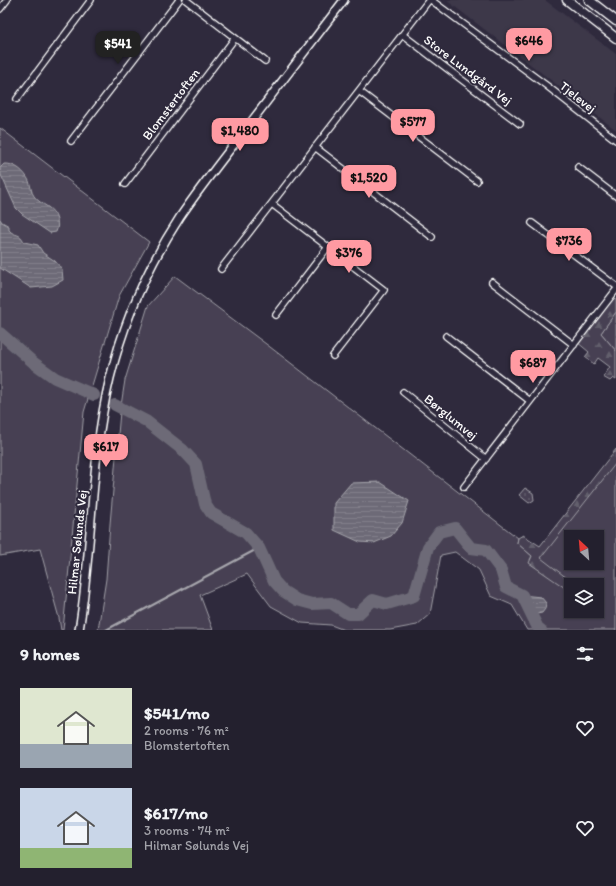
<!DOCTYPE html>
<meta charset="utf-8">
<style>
body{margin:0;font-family:Itim,sans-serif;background:#2b2836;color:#f1f3f6;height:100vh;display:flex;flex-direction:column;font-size:15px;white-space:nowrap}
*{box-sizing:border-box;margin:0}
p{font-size:13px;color:#a3a3aa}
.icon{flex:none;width:22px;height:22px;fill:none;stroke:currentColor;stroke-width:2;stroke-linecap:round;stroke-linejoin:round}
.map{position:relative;height:630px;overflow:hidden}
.drawer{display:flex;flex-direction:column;background:#23202e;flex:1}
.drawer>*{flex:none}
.needle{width:26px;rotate:334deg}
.tools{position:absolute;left:564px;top:530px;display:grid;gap:8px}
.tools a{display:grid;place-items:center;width:40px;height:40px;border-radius:0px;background:#23202e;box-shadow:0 1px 3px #0004,0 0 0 1px #403e4a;font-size:20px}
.price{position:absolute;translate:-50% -34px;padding:0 9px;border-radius:8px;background:#ff9aa2;color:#111;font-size:13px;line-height:26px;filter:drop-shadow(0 1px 2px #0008)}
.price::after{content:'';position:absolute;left:50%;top:24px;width:12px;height:9px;margin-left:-6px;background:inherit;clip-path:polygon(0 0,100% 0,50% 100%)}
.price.active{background:#222;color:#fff}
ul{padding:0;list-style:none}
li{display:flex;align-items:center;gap:12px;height:100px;padding:0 20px}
li span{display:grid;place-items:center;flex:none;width:112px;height:80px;border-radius:0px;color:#555}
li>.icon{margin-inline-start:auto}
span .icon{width:48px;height:48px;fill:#fffc;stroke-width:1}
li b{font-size:17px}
h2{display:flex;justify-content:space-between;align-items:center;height:48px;padding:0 20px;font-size:17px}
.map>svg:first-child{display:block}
.built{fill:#3c3749}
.green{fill:#464152;stroke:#a2a0a8;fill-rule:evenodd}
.forest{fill:url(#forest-firs);stroke:#a2a0a8}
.park{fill:url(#park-dots);stroke:#a2a0a8}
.water{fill:url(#water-rules);stroke:#a7a6ad}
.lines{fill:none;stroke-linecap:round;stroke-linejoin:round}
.stream{stroke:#a7a6ad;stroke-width:2}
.river{stroke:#6d6a77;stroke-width:12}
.minor-casing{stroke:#fff;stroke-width:8}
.tertiary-casing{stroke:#fff;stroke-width:10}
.secondary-casing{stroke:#fff;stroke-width:11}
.minor{stroke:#2f2a3d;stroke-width:5.5}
.tertiary{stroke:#2f2a3d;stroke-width:7}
.secondary{stroke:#2f2a3d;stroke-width:8}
.labels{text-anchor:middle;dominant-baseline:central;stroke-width:4;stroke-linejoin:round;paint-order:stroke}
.street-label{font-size:13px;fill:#fff;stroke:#2f2a3d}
</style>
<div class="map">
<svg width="616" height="630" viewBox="0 0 616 630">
<defs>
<pattern id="forest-firs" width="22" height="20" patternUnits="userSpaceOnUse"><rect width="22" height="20" fill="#464152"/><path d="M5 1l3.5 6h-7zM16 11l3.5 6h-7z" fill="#625e6c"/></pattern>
<pattern id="park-dots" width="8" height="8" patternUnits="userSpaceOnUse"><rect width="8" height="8" fill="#464152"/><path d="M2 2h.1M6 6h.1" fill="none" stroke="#625e6c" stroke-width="1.8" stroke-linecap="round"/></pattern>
<pattern id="water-rules" width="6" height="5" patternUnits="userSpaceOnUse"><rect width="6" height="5" fill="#6d6a77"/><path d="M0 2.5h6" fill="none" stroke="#83808b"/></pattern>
</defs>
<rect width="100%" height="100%" fill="#2f2a3d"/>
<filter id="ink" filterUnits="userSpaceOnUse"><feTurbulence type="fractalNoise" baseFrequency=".025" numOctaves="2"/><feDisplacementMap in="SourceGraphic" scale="8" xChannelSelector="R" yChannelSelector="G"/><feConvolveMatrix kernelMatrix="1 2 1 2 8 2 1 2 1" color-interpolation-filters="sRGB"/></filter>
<g filter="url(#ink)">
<!-- built -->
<path class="built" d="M446,0h99l71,54v76z"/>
<!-- green -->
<path class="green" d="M0,128l149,114 -30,54 -35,116 -21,218h-2l-2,-12 -19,-69 -40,7z
M175,276l95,71 248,191 -1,5 15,13 -2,4 86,-110v180h-89l-15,-25 -21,-9 -12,-26 -24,-18 -14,3 -11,59 -13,11 -27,5h-46l-13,-5 -29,-2 -31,-17 -24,-32 -47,21 13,35h-115l8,-51 4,-55 10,-112 5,-32 23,-74zM571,537h26v26h-26zM571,585h26v26h-26z
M616,312v39l-15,-18z"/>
<!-- forest -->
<path class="forest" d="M612,296l4,3v13l-15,21 15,18v29l-3,-2 -3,3 -7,-4 7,-10 -12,-9 -4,6 -9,-7 4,-5 -12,-10z
M616,449v14l-75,95 35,27h-5v7l-42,-29 3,-7 -15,-13 1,-5 5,-3 17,11z"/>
<!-- park -->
<path class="park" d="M525,488l8,5 1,7 -5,3 -10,-8z"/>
<!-- water -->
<path class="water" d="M4,164c11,-1 21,8 25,17 2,5 2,11 5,15 7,10 20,10 23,24 1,5 1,7 -1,12l-6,1 -28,-19 -6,-6 -15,-33 -1,-7z
M0,219l2,3 7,4v4c6,7 11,2 15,12l14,3 5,8 12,8 7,8 1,11 -11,6 -21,2 -31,-20z
M380,482l29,19 -7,22 -11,13 -17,7 -14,-1 -26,-12v-27l17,-20z
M522,595l19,2 5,6 -1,6 -3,4 -10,2z"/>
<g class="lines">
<!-- stream -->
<path class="stream" d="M106,630l153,-82"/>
<!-- river -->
<path class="river" d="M0,333l34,30 21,15 39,17
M115,405l31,16 37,29 13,14 9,40 6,9 35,20 13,15 15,33 9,10 14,9 15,4 19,-1 17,11h10l15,-14 14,4 27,-8 14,-49 11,-15 16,-4 16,20 15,2 15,20 5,17 16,8 16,33 3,2"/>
<!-- minor casing -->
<g class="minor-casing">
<path id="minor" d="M186,0l79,61
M431,0l116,86 69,54
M0,9l7,-9
M403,35l117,89
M359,91l118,90
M17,99l74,-99
M71,141l108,-141
M315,147l117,90
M578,167l38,29
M125,184l110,-146
M272,204l112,86 -51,66
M532,223l84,63
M221,269l208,-269
M492,282l82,63
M276,315l52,-68
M446,336l84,65
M403,392l83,67
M464,487l152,-197"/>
</g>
<!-- tertiary casing -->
<g class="tertiary-casing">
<path id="tertiary" d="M79,630c14,-83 11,-170 31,-252 14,-57 38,-112 70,-161 21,-31 45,-61 68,-91 32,-42 64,-84 96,-126"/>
</g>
<!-- secondary casing -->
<g class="secondary-casing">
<path id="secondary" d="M567,0l49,38
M589,0l27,21"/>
</g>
<!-- minor -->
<use href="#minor" class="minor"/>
<!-- tertiary -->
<use href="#tertiary" class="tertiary"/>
<!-- secondary -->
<use href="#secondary" class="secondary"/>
</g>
</g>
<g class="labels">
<!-- street labels -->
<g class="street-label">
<text transform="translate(468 70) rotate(37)">Store Lundgård Vej</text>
<text transform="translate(578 97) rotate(38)">Tjelevej</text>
<text transform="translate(171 104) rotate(-53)">Blomstertoften</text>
<text transform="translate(451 417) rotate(39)">Børglumvej</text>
<text transform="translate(77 542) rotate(-84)">Hilmar Sølunds Vej</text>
</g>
</g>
</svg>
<div class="tools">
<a><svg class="needle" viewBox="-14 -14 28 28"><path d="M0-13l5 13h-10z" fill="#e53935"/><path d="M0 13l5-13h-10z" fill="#a3a3aa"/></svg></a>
<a><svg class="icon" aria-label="layers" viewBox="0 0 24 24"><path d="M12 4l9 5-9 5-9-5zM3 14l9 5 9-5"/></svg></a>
</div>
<b class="price" style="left:529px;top:62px">$646</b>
<b class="price active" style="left:118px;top:65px">$541</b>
<b class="price" style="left:413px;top:143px">$577</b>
<b class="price" style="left:240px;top:152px">$1,480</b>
<b class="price" style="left:369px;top:199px">$1,520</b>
<b class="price" style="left:569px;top:262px">$736</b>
<b class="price" style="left:349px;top:274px">$376</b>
<b class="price" style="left:533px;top:384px">$687</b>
<b class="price" style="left:106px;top:468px">$617</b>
</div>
<section class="drawer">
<h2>9 homes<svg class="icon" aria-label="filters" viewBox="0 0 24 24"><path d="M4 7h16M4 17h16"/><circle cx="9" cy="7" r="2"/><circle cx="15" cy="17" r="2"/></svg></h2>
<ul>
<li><span style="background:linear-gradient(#dfe7d0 70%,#9aa5b1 0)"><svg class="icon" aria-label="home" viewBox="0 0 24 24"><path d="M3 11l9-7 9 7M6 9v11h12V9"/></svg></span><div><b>$541/mo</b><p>2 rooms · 76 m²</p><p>Blomstertoften</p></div><svg class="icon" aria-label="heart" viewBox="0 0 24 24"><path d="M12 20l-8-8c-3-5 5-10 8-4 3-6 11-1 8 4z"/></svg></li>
<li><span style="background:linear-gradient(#c9d6e8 75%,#8fb573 0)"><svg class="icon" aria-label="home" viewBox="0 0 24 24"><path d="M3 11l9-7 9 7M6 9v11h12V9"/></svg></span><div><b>$617/mo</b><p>3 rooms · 74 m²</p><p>Hilmar Sølunds Vej</p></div><svg class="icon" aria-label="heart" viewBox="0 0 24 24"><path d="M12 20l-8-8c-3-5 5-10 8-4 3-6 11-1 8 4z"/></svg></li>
</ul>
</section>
